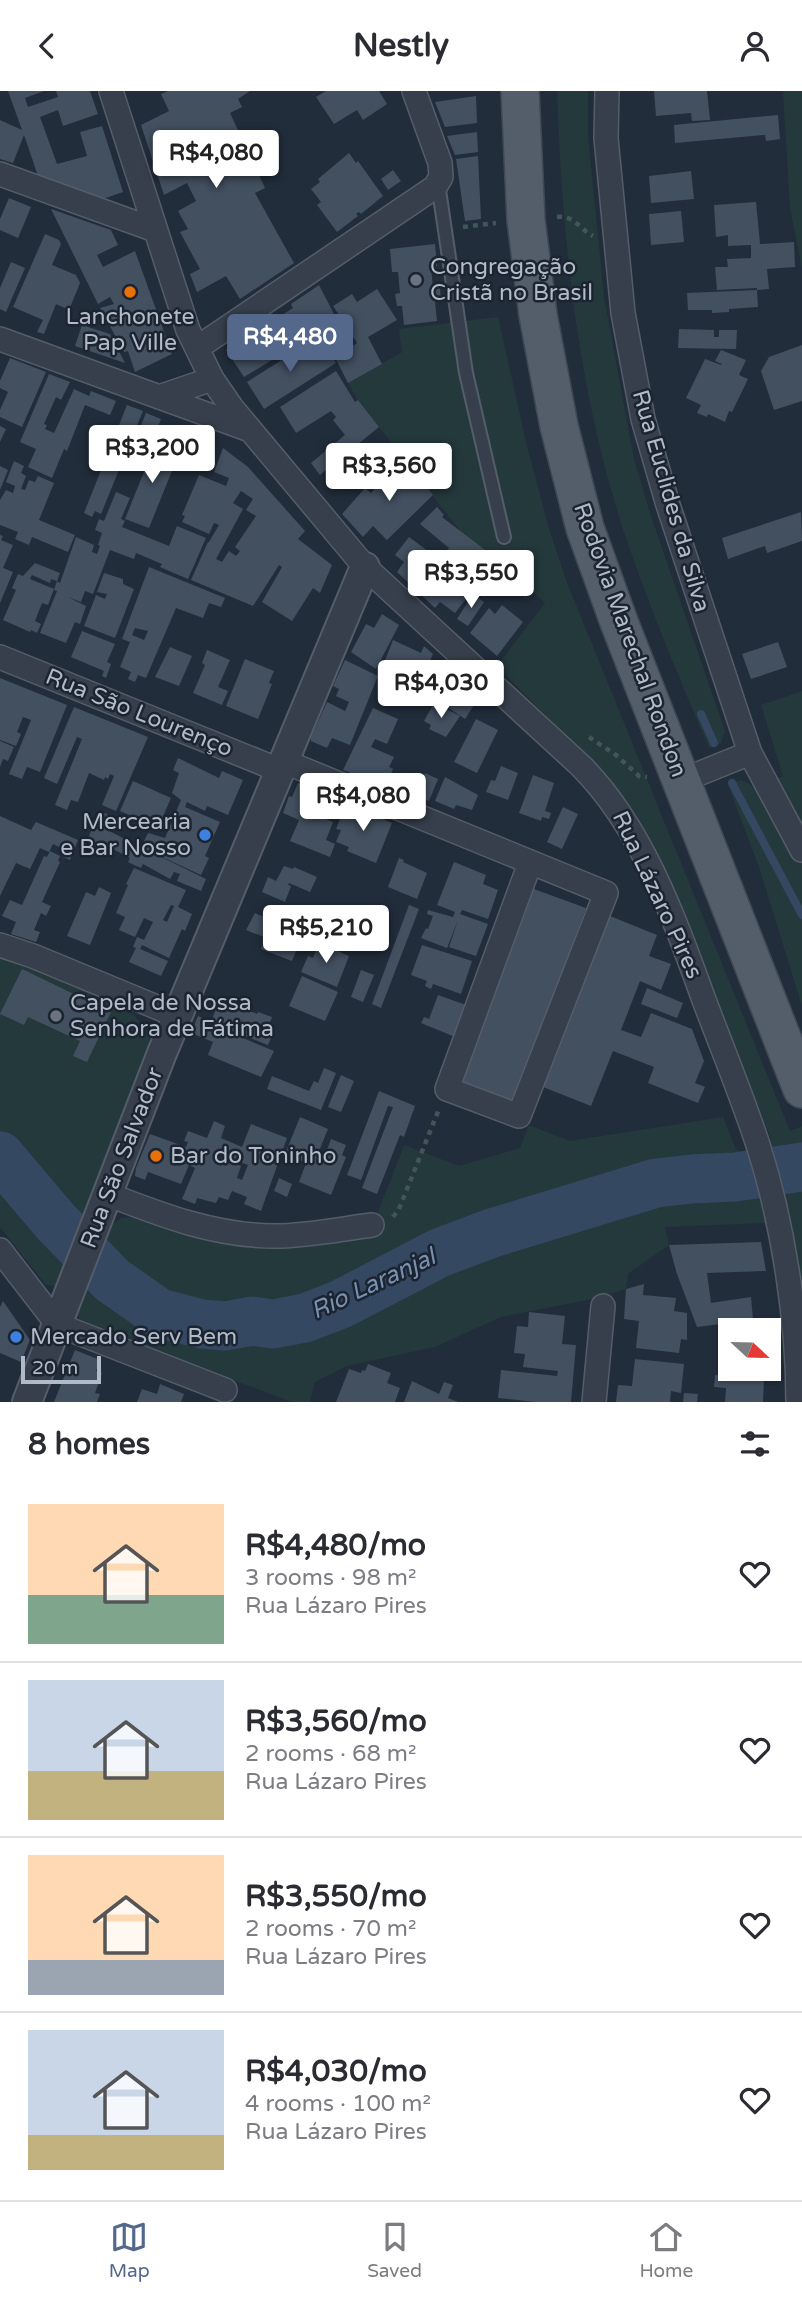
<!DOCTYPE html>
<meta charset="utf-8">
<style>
body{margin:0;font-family:"Varela Round",sans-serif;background:#f7f7f7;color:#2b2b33;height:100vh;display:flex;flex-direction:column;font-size:26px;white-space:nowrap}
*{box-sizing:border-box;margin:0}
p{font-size:23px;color:#7c7c81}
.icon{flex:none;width:38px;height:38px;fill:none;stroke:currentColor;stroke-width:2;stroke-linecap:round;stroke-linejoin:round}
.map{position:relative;height:1311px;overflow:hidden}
.panel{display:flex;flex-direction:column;background:#fff;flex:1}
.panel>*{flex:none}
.needle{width:46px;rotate:112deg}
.buttons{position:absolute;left:718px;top:1227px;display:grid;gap:14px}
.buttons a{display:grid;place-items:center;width:63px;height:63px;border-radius:0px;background:#fff;box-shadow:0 2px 5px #0004;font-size:35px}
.scale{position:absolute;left:21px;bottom:18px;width:80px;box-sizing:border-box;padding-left:7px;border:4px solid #b1bac7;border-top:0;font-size:19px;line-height:24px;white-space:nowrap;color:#b1bac7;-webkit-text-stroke:5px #1b2430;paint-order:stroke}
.price{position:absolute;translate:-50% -60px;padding:0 16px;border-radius:7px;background:#fff;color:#222;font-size:23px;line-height:46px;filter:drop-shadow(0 2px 4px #0008)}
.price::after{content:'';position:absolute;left:50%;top:42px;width:21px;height:16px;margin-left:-10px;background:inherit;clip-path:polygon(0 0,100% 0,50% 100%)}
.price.selected{background:#54688c;color:#fff}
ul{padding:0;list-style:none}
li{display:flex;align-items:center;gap:21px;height:175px;padding:0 28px}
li+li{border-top:2px solid #e1e1e2}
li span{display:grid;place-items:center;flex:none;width:196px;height:140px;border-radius:0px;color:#555}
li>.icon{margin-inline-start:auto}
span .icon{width:84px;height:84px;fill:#fffc;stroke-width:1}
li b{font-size:30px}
h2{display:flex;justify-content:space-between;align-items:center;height:84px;padding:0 28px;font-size:30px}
header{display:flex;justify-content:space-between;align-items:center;height:91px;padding:0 28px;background:#fff;font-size:32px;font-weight:700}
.menu{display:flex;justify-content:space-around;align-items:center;height:98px;border-top:2px solid #e1e1e2;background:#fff;font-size:19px;color:#7c7c81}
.menu a{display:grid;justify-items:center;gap:4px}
.menu .selected{color:#54688c}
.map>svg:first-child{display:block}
.green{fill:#24393c}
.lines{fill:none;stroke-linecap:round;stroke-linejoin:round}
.stream{stroke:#354862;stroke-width:8}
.river{stroke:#354862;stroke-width:49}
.building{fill:#435060;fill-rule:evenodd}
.service-casing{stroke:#545d69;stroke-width:16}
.minor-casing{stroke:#545d69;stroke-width:26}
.tertiary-casing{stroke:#545d69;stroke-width:32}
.primary-casing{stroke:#3f4854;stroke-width:40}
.path{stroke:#425659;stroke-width:4.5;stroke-dasharray:5 5;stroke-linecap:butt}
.service{stroke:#363f4b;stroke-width:12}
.minor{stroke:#363f4b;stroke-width:23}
.tertiary{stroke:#363f4b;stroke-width:28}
.primary{stroke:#545e6b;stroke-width:37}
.worship-dot{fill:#6b7280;stroke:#1b2430;stroke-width:2.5}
.food-dot{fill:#e8710a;stroke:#1b2430;stroke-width:2.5}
.shop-dot{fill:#3f7fe0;stroke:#1b2430;stroke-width:2.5}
.labels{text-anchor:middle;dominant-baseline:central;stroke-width:5;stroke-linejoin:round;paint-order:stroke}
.poi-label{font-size:23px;fill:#b1bac7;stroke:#1b2430;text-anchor:start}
.street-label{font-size:23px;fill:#b1bac7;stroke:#1b2430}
.water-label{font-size:24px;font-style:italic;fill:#7990af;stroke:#1b2430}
</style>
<header><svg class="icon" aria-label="back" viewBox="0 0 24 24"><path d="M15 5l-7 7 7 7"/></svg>Nestly<svg class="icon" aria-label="person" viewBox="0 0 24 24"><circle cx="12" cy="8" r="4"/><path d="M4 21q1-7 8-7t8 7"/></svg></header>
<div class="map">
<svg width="802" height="1311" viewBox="0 0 802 1311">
<rect width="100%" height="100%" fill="#222d3b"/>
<!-- green -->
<path class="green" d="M557,0h31v45l16,161 30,162 16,54 75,218 -4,12 -12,5c-31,-73 -62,-146 -87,-222 -45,-141 -60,-288 -65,-435z
M783,0h19v177l-12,-60z
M498,226l29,129 23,86 16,48 224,551 12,-5v172l-13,-80 -24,5 -100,4 4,18 -41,29 -2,15 -34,10 -91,18 -66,30 -88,19 -32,16 -5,20h-18l-209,-78 -7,-10 7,-24 -37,-5 -46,-58v-274l28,10 106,52 14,17 2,11 -1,11 -40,173 12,-9 15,-1 153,28 79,-7 36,-93 55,21 61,-18 9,-23 41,16 153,-24 13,32 6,4 29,-14 -93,-239 -30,-63 -22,-34 -22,-28 -107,-109 48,-63 -40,-38 -43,-32 -104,-133 -10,-17 54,-31 -3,-23z
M802,600v315l-43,-139 -31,-82c10,-6 19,-6 27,4l28,-13 -22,-71z"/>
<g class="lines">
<!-- stream -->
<path class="stream" d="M701,623l13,29
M732,692l70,132"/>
<!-- river -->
<path class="river" d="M0,1065l55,65 57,59 47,33 43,11 23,2 27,-5 21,3 32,-6 36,-14 98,-51 53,-20 164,-50 36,-4 43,-2 67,-10"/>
</g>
<!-- building -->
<path class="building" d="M8,0h36l-19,7 3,9 30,-10 -2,-6h34l8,23 -35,12 -5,-16 -18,7 17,47 30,-8 -7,-24 22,-6 21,66 -23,8 -62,-24 -14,-41 -11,28 -13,-4v-39l22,10z
M168,0h82l-12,8 4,8 -12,6 35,75 -10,5 39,70 -54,36 -14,-23 -29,16 -7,-18 10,-5 -20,-37 8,-3 -10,-18 18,-10 -9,-18 -23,12 -23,-70 28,-14 -8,-17z
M326,0h53l8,13 -24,16 -6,-10 -23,14 -18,-27z
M654,0h53l3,29 -18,1 -1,-8 -35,3z
M476,5l1,27 -32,4 -10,-25z
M778,24l2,24 -14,2 -1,-6 -90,8 -1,-18z
M477,41l1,20 -23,3 -8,-19z
M349,62l7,10 2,-2 25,35 -22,18 -2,-2 -3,2 2,2 -21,16 -20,-27 4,-3 -10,-13 9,-7 -2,-3z
M478,65l3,63 -16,2 -9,-62z
M393,79l8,11 -13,9 -7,-11z
M691,80l3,28 -43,4 -2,-27z
M9,107l22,9 -13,31 -18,-8v-11z
M756,111l4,42 34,-2 1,25 -28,2 2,20 -12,1v-2l-40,2 -2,-23h13l-1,-8 24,-1v-13l-23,1v-11l-12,2 -2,-32z
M51,118l60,21 7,15 -21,10 6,12 32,-16 37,103 -37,18 -7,-21 -4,1 -24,-44 14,-4 -4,-7 -12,7z
M681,120l3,31 -33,3 -2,-31z
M45,143l14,6 2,4 -9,21 24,10 4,8 -11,27 -13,-6 -12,30 -7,-2 6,-12 -30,-13z
M435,153l2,22 -6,1 2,22 7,-1 1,14h-6l2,19 -33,4 -2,-19h-5l-2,-12 5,-1 -2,-21h-6l-2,-23z
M11,171l14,6 -19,44 -6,-3v-21z
M319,194l32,62 6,-4 -24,-37 19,-12 5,8 20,-13 20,31 -29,17 14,27 -34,19 -27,-53 -77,47 -18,-27 67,-42 -2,-4z
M757,199l1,17 -29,2v3l-17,1v-3h-24l-1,-17z
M82,234l28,9 15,29 -50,-17z
M679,238l35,1v7h5v-7h18l-1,19 -58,-1z
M312,250l9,15 8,-5 7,12 -72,46 -17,-27z
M802,254v56l-28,9 -13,-39 8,-14z
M721,259l25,10 -7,15 9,4 -16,33 -3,-1 -4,11 -17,-8 -1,3 -10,-4 4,-8 -15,-7 19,-39 16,6 1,-1 -7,-3z
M10,267l36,14 -24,55 -22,-10v-7l8,-18 -8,-4v-7z
M336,280l19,31 3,-2 21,27 -59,48 -9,-12 34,-28 -12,-15 3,-3 -5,-6 -35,22 -16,-26z
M49,283l21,8 -9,18 -5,-3 -12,27 3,1 -2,4 9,4 20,-44 15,7 2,-5 25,10 -6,14 -25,-10 -18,46 -3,-2 -12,29 -24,-11 8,-18 -16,-7z
M127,314l16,6 -42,103 -6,-3 -3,6 -8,-4z
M146,322l15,6 -12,31 -15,-7z
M0,335l6,3 -6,13z
M156,351l24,9 -31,77 -24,-9z
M223,357l25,19 57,64 -7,8 34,26 -12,28 -7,-5 -21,33 -30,-19 20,-35 -3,-2 -26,41 -62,-26 17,-38h1l10,-17 -5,-2 -5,11 -27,-12 3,-6 -3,-1 17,-40 27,11 3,-8 -15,-6zM241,400l12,8 -7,11 10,6 -21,31 5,4 -4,5 -7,-5 -7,11 -6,-3 27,-50 -10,-6z
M373,366l10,12 -22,18 -10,-12z
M14,370l10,5 -3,7 5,3 -5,13 4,1 4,-10 6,2 3,-6 16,7 -15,37 36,15 -7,17 -36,-15 -3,8 -14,-6 3,-7 -18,-7v-25l6,-10 7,3 2,-7 -9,-4z
M400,370l18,16 15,18 -46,45 -14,-14 -10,11 -21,-23 23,-26 6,5z
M0,375l8,4 -8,20z
M116,401l14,6 -9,21 4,2 -3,6 47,19 8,-20 29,12 -18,41 -28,-12 2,-3 -26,-11 -2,6 -24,-9 -17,44 -8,-3 -4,11 -13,-5 18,9 -6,18 -5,-2 -9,21 -26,-10 17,-42 -3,-1 3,-9 3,2 16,-46 18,8 -2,7 5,2 3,-8 -2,-1 4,-12 -7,-3 4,-11 5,2z
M437,416l7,8 -2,2 55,42 -42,54 -15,-11 -5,6 -38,-36 7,-10 -9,-7 14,-18 31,23 9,-12 -29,-24z
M801,421l1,29 -35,12 -2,-7 -37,13 -6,-21z
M0,444l3,1 -2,4 12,5 -10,23 10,4 -13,31z
M35,472l25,10 -3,8 -6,-2 -1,4 -18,-8 -2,4 24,10 -6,16 -6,-2 -7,18 6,3 -4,9 -6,-3 -1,2 -27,-12 13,-30 -4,-2 6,-14 5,2z
M149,476l76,31 -4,9 -12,-4 -6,15 -27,-10 -30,70 -8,-3 -3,7 -7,-3 3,-7 -11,-5 10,-25 -8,-3zM135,537l13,3 -4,9 -12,-5z
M104,482l19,6v5l11,5 -19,49 -31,-12 12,-31 9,4 2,-5 -10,-2z
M473,503l11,8 -16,24 -11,-7z
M502,514l21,17 -26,34 -27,-23 19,-25 6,6z
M382,523l17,11 -23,44 -25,-17 15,-28 8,4z
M82,540l33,13 -8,18 4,2 -5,14 -4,-2 2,-5 -33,-14z
M393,549l28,13 3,-7 9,8 -6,14 6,3 -3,7 -22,8 2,-6 -17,-7 -3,6 -10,-6z
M778,551l9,25 -36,12 -9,-25z
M170,556l22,9 -13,30 -24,-9z
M207,559l23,10 -12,27 10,4 -6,14 -29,-12 12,-28 -3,-2z
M245,568l29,12 -5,12 3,1 -14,35 -32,-13z
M345,569l33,16 -28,69 -18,-7 -5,10 -16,-7v-4l16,-35 18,9 4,-9 -13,-6 3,-7 -6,-3z
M0,587l67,27 -27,67 -13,-5 -5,12 -13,-5 22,-54 -8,-3 -6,15 4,2 -5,12 -16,-6z
M452,600l22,14 -9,14 -21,-14z
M434,612l26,13 -14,21 -17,-8 2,-4 -7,-4z
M74,616l74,30 -32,74 -14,-6 12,-29 -4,-2 -2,5 -3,-2 -1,3 -15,-7 -11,29 -7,-2 -4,10 -12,-5 27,-66 -5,-2 -20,47 -13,-6z
M373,617l25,11 -11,25 -12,-5 -4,8 23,10 -5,10 4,2 -7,17 -43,-16z
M476,628l22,11 -21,43 -23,-11z
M0,650l14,6 -6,14 -5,-2 -3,8z
M178,667l41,20 3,-7 21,9 -15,35 -21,-9 -2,5 -18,-9 -2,5 35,15 -15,34 4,2 -8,17 -56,-26 61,30 -5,12 -24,-10 3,-7 -6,-2 -4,7 -27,-15 -2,4 -9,-4 -4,-2 2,-4 -28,-15 -3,6 -13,-6 14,-32 13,6 -6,13 34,17 7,-14 17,5 16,-38 -9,-7 7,-20 -6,-3z
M501,675l17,7 -10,27 -22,-8 5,-12 4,1z
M425,682l13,6 -9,22 -20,-7 7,-16 6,3z
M533,684l21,8 -9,28 6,2 -2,6 -7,-2 -1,4 -22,-8z
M445,686l33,18 -6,15 -16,-5 -2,4 -19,-8z
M133,690l38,17 -14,32 -9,-3 2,-3 -30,-13z
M298,692l19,7 -6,13 5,2 6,-13 13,6 -9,21 7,3 -7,18 9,4 -5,13 -40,-16 9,-21 -16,-7 6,-17 3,1z
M346,712l46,20 -16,40 -29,-12 2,-4 -13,-5 5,-12 -5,-1z
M563,716l15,7 -16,35 -15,-7z
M0,725l31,14 5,-8 42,18 -8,20 -7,-3 2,-7 -12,-6 -4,8 -9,-4 -10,21 -14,-6 -16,33z
M50,760l10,5 -2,5 2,1 -18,40 9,4 -5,10 -5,-3 -7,17 6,2 -4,10 -25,-8 5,-12 -14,-6 8,-16 12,5 22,-49 3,1z
M399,767l5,2 -1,2 24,11 -10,26 -29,-12z
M454,771l32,13 -3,9 15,6 -10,29 -26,-9 -2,4 28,10 -12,32 -27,-9 9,-27 -11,28 -26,-10 5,-10 2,1 5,-13 -6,-2 1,-4 25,7 2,-5 -18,-7z
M284,775l9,3 1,-2 23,10 -7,15 -21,-9 -1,2 3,1 -6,16 -23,-10 6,-15 8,4z
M134,777l52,22 -8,17 14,7 -7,17 -3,-2 -13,29 -27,-13 -2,4 28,12 -7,15 -32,-14 7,-14 -3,-1 4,-10 7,3 9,-18 -9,-4 -9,19 -16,-7 6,-13 -9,-4 12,-28 -2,-1zM171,814l3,1 -7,16 -4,-2z
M99,796l12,6 -21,52 -23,-9 19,-44 9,4z
M531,797l55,20 -72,195 -55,-20z
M409,814l10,4 -38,99 -9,-4z
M255,822l16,7 -7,17 -18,-7z
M610,825l47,19 -8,21 22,8 -10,26 -21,-9 -19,49 20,7 10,-24 41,16 12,32 -9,22 10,4 -7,16 -50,-20 6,-16 -41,-16 -22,55 -48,-19z
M272,832l31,11 -11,27 -31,-12z
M319,852l30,13 -12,31 -36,-15 7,-16 5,2z
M422,854l50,16 -11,33 -28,-10 -2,5 -6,-3 2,-5 -16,-6z
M22,878l89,43 -24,50 -14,-6 7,-15 -52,-24 -4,8 -24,-11z
M361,879l13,5 -11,27 -12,-5z
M302,885l36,16 -13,29 -36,-15z
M647,897l36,15 -6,15 -36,-14z
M438,904l28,10 -11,32 -34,-14 3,-6 5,2z
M220,908l37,15 1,-2 14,5 -7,18 6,3 -3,7 -48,-19 -1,2 55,23 -13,26 -53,-22 5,-13 -22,-9 7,-17 13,6z
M324,977l12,5 -15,37 -54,-21 5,-13 37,15 5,-10 4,2z
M341,984l13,6 -13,31 -13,-5z
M379,1000l36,15 -11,31 -4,-2 -23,59 -15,-6 31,-81 -5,-1 -27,74 -14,-5z
M300,1026l28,12 -9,22 7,2 5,-14 15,6 -4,10 4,2 -15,38 -32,-13 7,-19 -6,-3 -3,5 -14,-6z
M214,1030l11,5 -4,12 21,9 9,-23 36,14 -26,73 -17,-7 3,-7 -15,-6 -4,9 -9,-3 -3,6 -19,-5 -2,6 -13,-5 13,-31 -6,-3 -8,19 -33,-12 -3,8 -10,-4 1,-8 14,-34 36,13 2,-5 -4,-1 4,-10 19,7zM218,1063l30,11 -6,15 -5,-2 4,-12 -24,-9z
M279,1087l13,6 -5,13 -13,-6z
M761,1151l5,29 -59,2 4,30 40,-6 2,23 -56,7 -20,-53 -8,-29z
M644,1193l-1,11 33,3 -2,13 13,2v27l-6,-1 -2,14 -43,-5 3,-27 -15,-2 2,-30z
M3,1210l27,39 -9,22 -21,-9v-46z
M529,1221l36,4 -3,28 14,1 -5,57h-35l-38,-4 3,-28 56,6 1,-5 -35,-4 2,-13 -11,-1 3,-27 11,1z
M75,1259l25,10 -4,11 6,2 -7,20 5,1 -3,8h-43z
M635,1268l49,5 -3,29 -10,-2 -1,11h-54l2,-17 14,1z
M368,1273l23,9 -4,10 13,5 -5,14h-59l13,-33 12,4 1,-3 3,1z
M715,1284l49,4 -1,23h-38l1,-14 -12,-1z
M412,1290l27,13 5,-12 9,3 -5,13 10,4h-54z
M160,1293l24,10 -3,8h-44l5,-13 15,5z
M684,1302l14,1 -1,8h-14z"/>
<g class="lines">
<!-- service casing -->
<g class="service-casing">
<path id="service" d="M438,92l28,190 38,164"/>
</g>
<!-- minor casing -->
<g class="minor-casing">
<path id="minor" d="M111,0l77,239 24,49 20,29 133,159 216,199c61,61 94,154 123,234 18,48 38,96 54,145 25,78 40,175 40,257
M607,0l-1,47 17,175 20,106 25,86 82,248 52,97
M0,83l155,56
M0,248l250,91
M197,257l238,-161 6,-10 -1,-14 -26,-72
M159,306l53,-18
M0,566l279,113
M283,670l323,132 -87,223 -72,-27 83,-226
M681,690l69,-28
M0,854l33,11 145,60
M107,1103c54,21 108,42 168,42 32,0 65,-7 97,-11
M0,1159l58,75 167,65
M594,1311l9,-96"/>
</g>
<!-- tertiary casing -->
<g class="tertiary-casing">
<path id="tertiary" d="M27,1311l135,-349 203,-486"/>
</g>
<!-- primary casing -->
<g class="primary-casing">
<path id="primary" d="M520,0l6,129 12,95 21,111 26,102 34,94 183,467"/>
</g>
<!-- path -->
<path class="path" d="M557,126c18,-2 22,12 36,19
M463,136l33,-4
M589,646l27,18 23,21 8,1
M393,1126l6,-8 40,-100"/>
<!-- service -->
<use href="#service" class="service"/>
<!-- minor -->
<use href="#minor" class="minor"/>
<!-- tertiary -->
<use href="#tertiary" class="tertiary"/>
<!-- primary -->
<use href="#primary" class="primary"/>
</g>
<!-- markers -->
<g class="worship-dot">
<circle cx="416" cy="189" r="7"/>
<circle cx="56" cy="925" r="7"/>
</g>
<g class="food-dot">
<circle cx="130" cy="201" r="7"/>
<circle cx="156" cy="1065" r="7"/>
</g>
<g class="shop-dot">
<circle cx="205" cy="744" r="7"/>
<circle cx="16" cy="1246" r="7"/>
</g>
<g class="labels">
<!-- poi labels -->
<g class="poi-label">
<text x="430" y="176">Congregação<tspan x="430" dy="26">Cristã no Brasil</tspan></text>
<text x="130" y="226" text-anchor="middle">Lanchonete<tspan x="130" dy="26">Pap Ville</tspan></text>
<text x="191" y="731" text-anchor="end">Mercearia<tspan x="191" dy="26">e Bar Nosso</tspan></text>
<text x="70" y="912">Capela de Nossa<tspan x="70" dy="26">Senhora de Fátima</tspan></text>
<text x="170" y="1065">Bar do Toninho</text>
<text x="30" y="1246">Mercado Serv Bem</text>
</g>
<!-- street labels -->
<g class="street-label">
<text transform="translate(671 410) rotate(74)">Rua Euclides da Silva</text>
<text transform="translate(630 549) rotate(70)">Rodovia Marechal Rondon</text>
<text transform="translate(139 622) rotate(22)">Rua São Lourenço</text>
<text transform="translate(657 804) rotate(65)">Rua Lázaro Pires</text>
<text transform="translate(122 1067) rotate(-69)">Rua São Salvador</text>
</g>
<!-- water labels -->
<g class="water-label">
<text transform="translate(373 1193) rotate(-25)">Rio Laranjal</text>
</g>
</g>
</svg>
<div class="buttons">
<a><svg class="needle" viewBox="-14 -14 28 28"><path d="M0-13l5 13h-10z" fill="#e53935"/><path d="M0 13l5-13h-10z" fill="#7c7c81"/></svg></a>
</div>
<div class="scale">20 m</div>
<b class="price" style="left:216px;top:99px">R$4,080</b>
<b class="price selected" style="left:290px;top:283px">R$4,480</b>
<b class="price" style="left:152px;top:394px">R$3,200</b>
<b class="price" style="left:389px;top:412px">R$3,560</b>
<b class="price" style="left:471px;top:519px">R$3,550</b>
<b class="price" style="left:441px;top:629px">R$4,030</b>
<b class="price" style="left:363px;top:742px">R$4,080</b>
<b class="price" style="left:326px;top:874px">R$5,210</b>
</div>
<section class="panel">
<h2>8 homes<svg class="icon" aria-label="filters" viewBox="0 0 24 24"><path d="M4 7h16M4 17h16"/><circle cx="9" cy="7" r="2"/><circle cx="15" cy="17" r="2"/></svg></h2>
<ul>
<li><span style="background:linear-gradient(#ffd9b3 65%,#7fa58c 0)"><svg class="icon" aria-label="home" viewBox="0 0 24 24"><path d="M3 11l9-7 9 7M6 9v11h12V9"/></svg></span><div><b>R$4,480/mo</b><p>3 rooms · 98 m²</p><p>Rua Lázaro Pires</p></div><svg class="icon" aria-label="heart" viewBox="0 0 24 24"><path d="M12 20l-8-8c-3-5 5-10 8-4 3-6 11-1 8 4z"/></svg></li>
<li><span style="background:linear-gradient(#c9d6e8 65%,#c2b280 0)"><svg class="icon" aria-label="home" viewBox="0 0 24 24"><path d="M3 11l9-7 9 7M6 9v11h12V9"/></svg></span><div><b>R$3,560/mo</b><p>2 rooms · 68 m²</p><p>Rua Lázaro Pires</p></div><svg class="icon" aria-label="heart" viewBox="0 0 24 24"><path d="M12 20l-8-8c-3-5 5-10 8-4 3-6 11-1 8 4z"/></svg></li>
<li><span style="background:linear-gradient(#ffd9b3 75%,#9aa5b1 0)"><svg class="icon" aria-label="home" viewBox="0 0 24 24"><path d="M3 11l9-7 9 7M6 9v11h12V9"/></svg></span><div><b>R$3,550/mo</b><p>2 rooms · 70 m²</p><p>Rua Lázaro Pires</p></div><svg class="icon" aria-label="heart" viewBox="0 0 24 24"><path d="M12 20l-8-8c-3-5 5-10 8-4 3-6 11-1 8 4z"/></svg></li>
<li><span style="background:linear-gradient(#c9d6e8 75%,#c2b280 0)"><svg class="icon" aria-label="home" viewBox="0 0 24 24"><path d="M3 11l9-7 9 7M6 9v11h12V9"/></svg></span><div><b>R$4,030/mo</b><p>4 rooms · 100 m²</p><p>Rua Lázaro Pires</p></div><svg class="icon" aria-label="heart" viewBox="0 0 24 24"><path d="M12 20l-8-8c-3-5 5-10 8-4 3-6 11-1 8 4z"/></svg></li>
</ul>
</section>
<nav class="menu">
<a class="selected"><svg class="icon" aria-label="map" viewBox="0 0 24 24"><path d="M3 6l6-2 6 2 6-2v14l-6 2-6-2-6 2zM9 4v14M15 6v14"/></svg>Map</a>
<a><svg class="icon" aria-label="saved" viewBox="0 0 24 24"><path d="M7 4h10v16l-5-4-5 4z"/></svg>Saved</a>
<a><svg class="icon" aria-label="home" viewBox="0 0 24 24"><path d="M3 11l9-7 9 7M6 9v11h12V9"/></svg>Home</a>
</nav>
